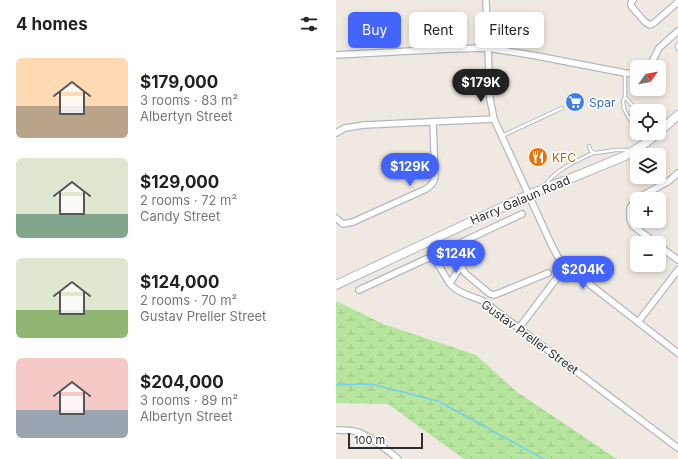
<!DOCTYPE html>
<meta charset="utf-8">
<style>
body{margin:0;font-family:Inter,sans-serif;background:#f2f2f2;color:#222;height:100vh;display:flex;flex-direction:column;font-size:15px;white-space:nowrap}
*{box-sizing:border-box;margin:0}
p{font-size:13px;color:#767676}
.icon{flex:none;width:22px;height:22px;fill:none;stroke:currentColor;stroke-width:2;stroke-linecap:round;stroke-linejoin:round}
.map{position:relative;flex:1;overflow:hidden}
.drawer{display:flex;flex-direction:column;background:#fff;width:336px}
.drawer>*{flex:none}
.top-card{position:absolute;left:12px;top:12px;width:270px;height:36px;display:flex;gap:8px}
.needle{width:26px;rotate:57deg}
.tools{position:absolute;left:294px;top:60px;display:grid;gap:8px}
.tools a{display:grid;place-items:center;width:36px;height:36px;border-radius:6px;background:#fff;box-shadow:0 2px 6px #0003;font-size:20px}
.scale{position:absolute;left:12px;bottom:10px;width:75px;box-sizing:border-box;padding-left:4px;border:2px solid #2e2e2e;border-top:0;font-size:11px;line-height:14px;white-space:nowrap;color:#2e2e2e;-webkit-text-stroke:3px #fff;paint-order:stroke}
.price{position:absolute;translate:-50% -34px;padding:0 9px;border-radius:14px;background:#4264fb;color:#fff;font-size:13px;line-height:26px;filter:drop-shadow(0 1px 2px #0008)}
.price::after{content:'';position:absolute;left:50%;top:24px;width:12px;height:9px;margin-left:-6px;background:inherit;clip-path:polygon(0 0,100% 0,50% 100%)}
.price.active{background:#222;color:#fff}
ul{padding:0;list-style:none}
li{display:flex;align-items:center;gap:12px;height:100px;padding:0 16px}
li span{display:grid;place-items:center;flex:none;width:112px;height:80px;border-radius:6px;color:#555}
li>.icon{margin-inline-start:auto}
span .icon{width:48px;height:48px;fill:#fffc;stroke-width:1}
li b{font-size:17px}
h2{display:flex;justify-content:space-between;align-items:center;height:48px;padding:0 16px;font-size:17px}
.tag{padding:0 14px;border-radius:6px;background:#fff;box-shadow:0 2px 6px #0003;font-size:14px;line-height:36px}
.tag.active{background:#4264fb;color:#fff}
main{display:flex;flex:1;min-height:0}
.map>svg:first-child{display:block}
.wetland{fill:url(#wetland-marsh)}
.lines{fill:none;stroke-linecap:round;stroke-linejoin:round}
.stream{stroke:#75cff0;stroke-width:1.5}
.lane-casing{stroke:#b4b7c1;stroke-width:4.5}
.street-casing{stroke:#b4b7c1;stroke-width:8}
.secondary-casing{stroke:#b4b7c1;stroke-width:10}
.lane{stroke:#fff;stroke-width:2.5}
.street{stroke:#fff;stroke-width:5.5}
.secondary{stroke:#fff;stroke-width:8}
.labels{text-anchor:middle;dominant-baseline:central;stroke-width:3;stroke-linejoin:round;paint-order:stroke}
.shop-label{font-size:12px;fill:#366cbe;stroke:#fff;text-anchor:start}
.food-label{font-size:12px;fill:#c56008;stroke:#fff;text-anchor:start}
.street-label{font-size:12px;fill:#2e2e2e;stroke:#fff}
</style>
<main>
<section class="drawer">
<h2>4 homes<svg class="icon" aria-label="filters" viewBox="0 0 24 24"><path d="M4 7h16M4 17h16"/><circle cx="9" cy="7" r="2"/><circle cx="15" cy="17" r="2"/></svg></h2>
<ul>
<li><span style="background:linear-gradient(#ffd9b3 60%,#b9a48a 0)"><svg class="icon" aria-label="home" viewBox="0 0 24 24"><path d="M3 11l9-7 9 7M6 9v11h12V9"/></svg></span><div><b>$179,000</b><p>3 rooms · 83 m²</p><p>Albertyn Street</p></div></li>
<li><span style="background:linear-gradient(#dfe7d0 70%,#7fa58c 0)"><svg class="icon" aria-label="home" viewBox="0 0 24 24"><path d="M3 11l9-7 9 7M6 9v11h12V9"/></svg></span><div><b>$129,000</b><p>2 rooms · 72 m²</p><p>Candy Street</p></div></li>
<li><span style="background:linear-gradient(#dfe7d0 65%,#8fb573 0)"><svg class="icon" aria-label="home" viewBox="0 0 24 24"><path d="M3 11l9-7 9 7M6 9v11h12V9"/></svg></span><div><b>$124,000</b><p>2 rooms · 70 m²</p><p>Gustav Preller Street</p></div></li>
<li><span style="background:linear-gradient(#f6c9c9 65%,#9aa5b1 0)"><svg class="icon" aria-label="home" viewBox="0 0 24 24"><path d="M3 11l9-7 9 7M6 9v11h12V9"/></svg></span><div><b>$204,000</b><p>3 rooms · 89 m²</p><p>Albertyn Street</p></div></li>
</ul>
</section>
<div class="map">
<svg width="342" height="459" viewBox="0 0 342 459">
<defs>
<pattern id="wetland-marsh" width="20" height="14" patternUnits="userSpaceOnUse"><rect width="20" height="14" fill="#b6e59e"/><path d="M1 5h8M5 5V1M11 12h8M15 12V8" fill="none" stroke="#9dc588"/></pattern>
</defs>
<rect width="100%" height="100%" fill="#efe9e1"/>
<!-- wetland -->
<path class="wetland" d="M0,301l47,23 93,31 41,37 100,67h-153l-76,-55 -52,-1z"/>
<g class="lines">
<!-- stream -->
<path class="stream" d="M0,385l35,-1 67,17 106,58"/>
<!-- lane casing -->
<g class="lane-casing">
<path id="lane" d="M342,44l-1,3 1,2
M289,73v24l-2,4 1,8 5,9 8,11
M289,97l7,8
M304,133l6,7
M166,136l60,-28
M253,146c1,4 2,6 7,7l19,-3h15
M209,185c12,-16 31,-24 48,-32"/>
</g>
<!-- street casing -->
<g class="street-casing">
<path id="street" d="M150,0l4,99 4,20 58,127 6,11 8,9 112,87
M297,0c-2,3 -3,4 -1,7l13,15 5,3 4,-2 24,-21
M0,55l113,-6 39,-1 49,8 88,17 12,1
M313,67l2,-3 8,-16 19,-17
M0,133l9,-5 19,-3 130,-6
M186,214l-62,29 -3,4 4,19 4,7 25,21 3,1 4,-1 51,-21
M0,218l7,6 10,-2 73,-33c5,-3 8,-6 9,-12l-2,-55
M320,243l-23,-17 -3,-7v-11l6,-9 33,-18 9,-8
M323,246l19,14
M114,283l11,-17
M23,290l67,-31 6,-1c9,6 12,20 20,28 8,8 20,10 31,15l195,147
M302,322l40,-52
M183,328l47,-62
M0,430c7,0 15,0 22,2 14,5 29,18 40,27"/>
</g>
<!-- secondary casing -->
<g class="secondary-casing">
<path id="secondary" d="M323,132l19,-17
M0,285l192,-90 51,-20 46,-19 18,-11 15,-12"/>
</g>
<!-- lane -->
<use href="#lane" class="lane"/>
<!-- street -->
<use href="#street" class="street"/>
<!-- secondary -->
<use href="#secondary" class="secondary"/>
</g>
<!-- icons -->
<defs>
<g id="supermarket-disc" transform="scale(1)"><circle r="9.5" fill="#3f7fe0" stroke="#fff"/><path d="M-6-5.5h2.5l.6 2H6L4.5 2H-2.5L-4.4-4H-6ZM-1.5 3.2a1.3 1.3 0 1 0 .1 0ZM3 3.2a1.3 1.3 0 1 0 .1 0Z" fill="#fff"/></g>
<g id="restaurant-disc" transform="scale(1)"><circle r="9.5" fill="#e8710a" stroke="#fff"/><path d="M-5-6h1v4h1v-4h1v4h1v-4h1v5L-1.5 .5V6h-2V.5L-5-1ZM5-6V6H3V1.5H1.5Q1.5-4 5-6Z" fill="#fff"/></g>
</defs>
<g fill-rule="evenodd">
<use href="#supermarket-disc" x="239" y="102"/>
<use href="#restaurant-disc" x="202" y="157"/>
</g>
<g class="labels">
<!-- shop labels -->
<g class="shop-label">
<text x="253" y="102">Spar</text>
</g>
<!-- food labels -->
<g class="food-label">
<text x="216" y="157">KFC</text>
</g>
<!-- street labels -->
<g class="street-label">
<text transform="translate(184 200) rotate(-23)">Harry Galaun Road</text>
<text transform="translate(194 337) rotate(36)">Gustav Preller Street</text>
</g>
</g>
</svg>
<div class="tools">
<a><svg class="needle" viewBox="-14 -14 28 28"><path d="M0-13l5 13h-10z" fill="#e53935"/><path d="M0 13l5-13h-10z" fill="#767676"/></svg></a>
<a><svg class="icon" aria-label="locate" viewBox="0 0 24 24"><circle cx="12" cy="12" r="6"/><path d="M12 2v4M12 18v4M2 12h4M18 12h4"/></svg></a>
<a><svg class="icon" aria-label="layers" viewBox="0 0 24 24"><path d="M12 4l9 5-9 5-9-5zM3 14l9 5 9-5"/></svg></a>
<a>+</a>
<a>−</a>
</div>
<div class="scale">100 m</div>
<b class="price active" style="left:145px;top:103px">$179K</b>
<b class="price" style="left:74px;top:187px">$129K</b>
<b class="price" style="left:120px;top:274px">$124K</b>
<b class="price" style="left:247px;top:290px">$204K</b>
<div class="top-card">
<a class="tag active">Buy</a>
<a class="tag">Rent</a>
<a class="tag">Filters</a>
</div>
</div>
</main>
